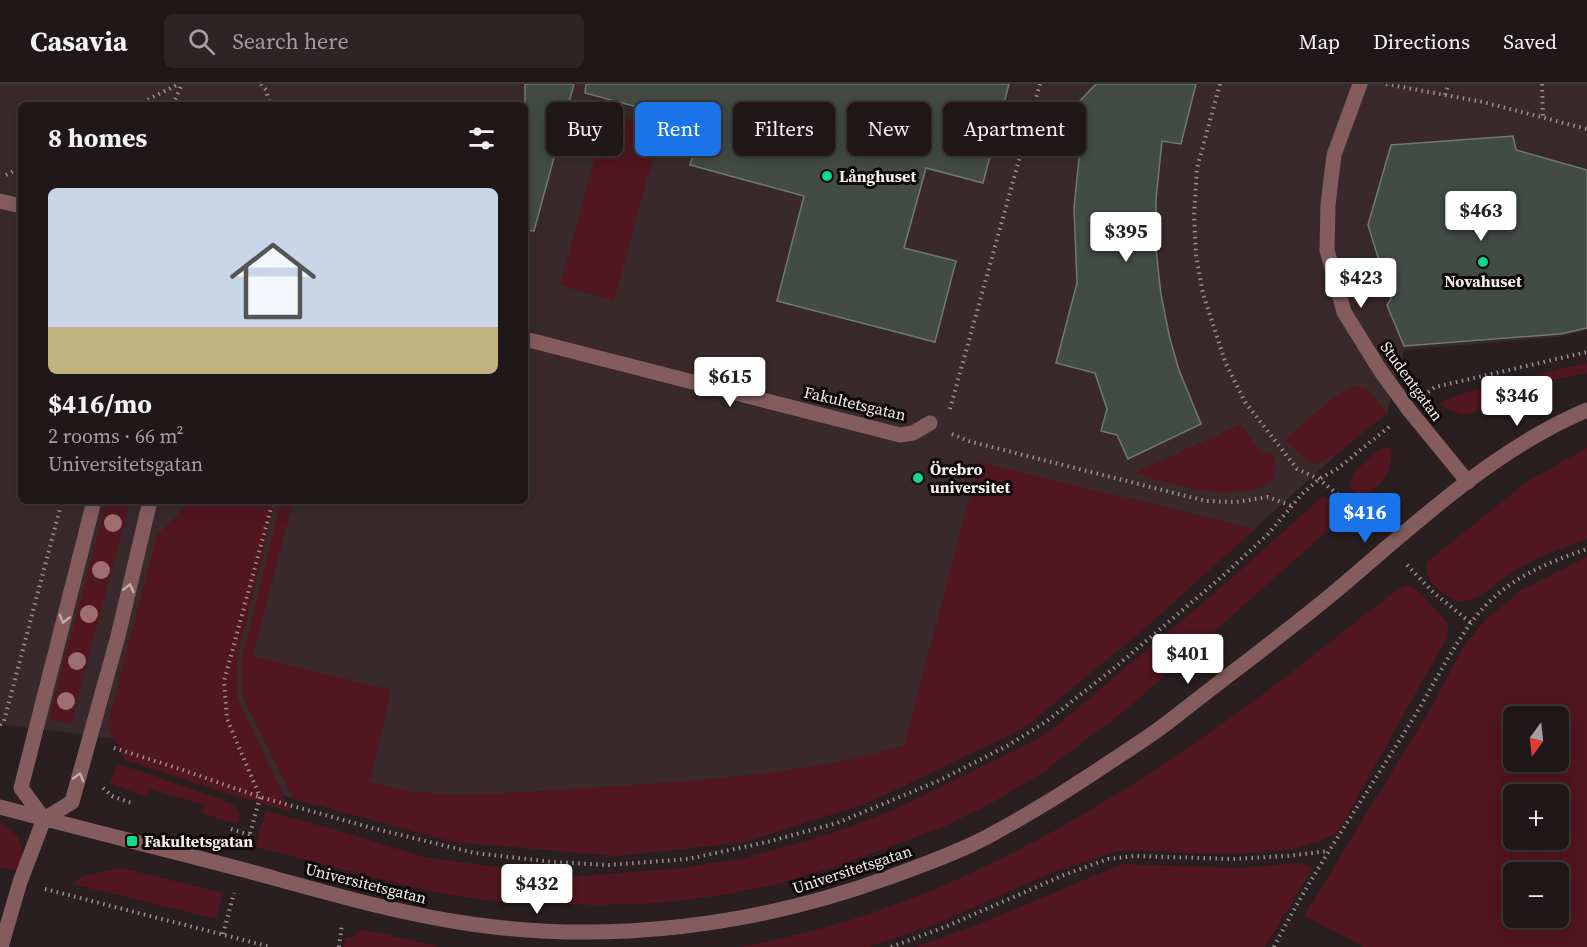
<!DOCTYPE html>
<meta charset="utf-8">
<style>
body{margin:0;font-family:"Source Serif 4",serif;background:#2c2425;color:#f1f3f6;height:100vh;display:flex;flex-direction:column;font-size:22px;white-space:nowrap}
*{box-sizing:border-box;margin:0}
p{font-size:20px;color:#a19fa2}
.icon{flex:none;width:33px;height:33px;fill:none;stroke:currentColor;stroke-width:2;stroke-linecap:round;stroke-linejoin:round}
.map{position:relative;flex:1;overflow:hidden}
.details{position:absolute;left:18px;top:18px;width:510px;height:402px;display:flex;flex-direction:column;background:#1f1718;border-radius:9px;box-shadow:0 3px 15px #0003,0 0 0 2px #3c3637}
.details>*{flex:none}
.top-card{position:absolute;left:546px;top:18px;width:570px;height:54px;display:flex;gap:12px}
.needle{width:39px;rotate:195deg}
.fabs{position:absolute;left:1503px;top:622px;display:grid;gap:12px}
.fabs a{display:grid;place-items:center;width:66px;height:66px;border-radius:9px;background:#1f1718;box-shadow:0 3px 15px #0003,0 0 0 2px #3c3637;font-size:30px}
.price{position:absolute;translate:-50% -51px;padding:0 14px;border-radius:6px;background:#fff;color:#222;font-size:20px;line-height:39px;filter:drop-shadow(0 2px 3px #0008)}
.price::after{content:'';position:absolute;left:50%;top:36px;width:18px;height:14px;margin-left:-9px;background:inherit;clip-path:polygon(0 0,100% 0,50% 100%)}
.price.on{background:#1a73e8;color:#fff}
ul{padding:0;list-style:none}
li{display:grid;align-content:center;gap:12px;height:318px;padding:0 30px}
li span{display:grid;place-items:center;height:186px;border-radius:9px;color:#555}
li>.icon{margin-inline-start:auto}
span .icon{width:108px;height:108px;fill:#fffc;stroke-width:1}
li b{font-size:26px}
h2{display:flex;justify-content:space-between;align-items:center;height:72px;padding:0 30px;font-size:26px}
.chip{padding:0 21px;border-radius:9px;background:#1f1718;box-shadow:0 3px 15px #0003,0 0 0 2px #3c3637;font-size:21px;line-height:54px}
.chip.on{background:#1a73e8;color:#fff}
header{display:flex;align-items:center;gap:36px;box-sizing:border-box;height:84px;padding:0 30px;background:#1f1718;border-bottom:2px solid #3c3637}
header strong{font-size:28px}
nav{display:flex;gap:33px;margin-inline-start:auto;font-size:21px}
.search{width:420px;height:54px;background:#2c2425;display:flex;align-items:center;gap:15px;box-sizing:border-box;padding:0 21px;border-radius:9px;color:#a19fa2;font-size:22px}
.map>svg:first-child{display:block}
.built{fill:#39292a;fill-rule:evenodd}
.green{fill:#51161f;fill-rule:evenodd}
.building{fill:#424b45;stroke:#6f7973;stroke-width:1.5}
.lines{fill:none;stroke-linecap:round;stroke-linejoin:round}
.path{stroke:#999191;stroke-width:4;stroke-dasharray:1.5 4.5;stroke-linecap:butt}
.minor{stroke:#855c5e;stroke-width:15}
.tree{fill:#9c6e70}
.oneway{stroke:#c3acad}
.poi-dot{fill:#0fd98a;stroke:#0f0a0a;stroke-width:2}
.labels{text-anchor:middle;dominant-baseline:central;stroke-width:6;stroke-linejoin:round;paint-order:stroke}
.poi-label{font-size:16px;font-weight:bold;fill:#f5eeee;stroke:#0f0a0a;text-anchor:start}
.street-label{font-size:16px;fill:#f5eeee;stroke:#0f0a0a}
</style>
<header>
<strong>Casavia</strong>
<div class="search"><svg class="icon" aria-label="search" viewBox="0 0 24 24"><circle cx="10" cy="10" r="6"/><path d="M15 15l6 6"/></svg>Search here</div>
<nav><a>Map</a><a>Directions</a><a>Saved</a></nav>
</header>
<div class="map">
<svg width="1587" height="863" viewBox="0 0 1587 863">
<rect width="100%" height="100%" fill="#291f20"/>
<!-- built -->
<path class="built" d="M0,0h1587v246l-27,7 -156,13 -17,63 -51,42 -192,174 -120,99 -154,74 -125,40 -127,14 -164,-14 -160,-43 -177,-60 -117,-15zM21,21h504v396h-504z"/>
<!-- green -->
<path class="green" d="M607,30l54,14 -47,173 -54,-16z
M1587,279v10l-44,9 -33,13 -36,17 -12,3 -23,-10c13,-14 123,-36 148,-42z
M1359,302l8,3 20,24 -51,42 -19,9 -10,-3 -22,-21c16,-14 55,-52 74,-54z
M1241,340l21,31 7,-3 5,4c1,5 3,12 1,18 -5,18 -47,20 -63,18 -26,-3 -52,-12 -77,-19z
M1391,363c3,26 -8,35 -27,50l-5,-1 -9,-8 3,-14 16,-16 12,-9z
M1587,364v91c-25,9 -49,18 -73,32 -13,8 -33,27 -47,30 -12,2 -24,-7 -32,-15 -7,-8 -12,-15 -7,-25l100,-80z
M979,378l276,67 -111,100 -120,99 -154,74 -125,40 -127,14 -164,-14 -160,-43 -52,-103 -1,-35 40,-160h12l-40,155 138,34 -21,92 43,10 46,3 68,-3 151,-10 93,-9 78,-13 55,-14z
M1322,413l8,2 14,14v3l-217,193 -88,66 -51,30 -45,22 -105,39 -60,18 -56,11 -60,8 -61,2 -93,-2 -58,-8 -48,-10 -146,-38 2,-12 8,-24 67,18 91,28 142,20 107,-8 69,-10 94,-27 57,-22 137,-67 29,-19 173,-146z
M107,417h23l-59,223 -22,-6z
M192,417h83l-38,159v37l54,115 -71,-21 -95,-31 -18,-33 50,-192z
M1587,473v390h-223l-60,-31 127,-208 34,-64 22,-26 33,-27zM1514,633h44v45h-44zM1514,711h44v45h-44zM1514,789h44v45h-44z
M1405,501l11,4 32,34 -1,14 -109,195 -18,9 -26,8 -41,4 -49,1 -49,-3h-37l-67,22 -110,49 -72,25h-131c203,-34 383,-146 545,-268 41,-31 80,-65 122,-94z
M117,680l24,7 90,32 9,10 -2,11 -35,-10 1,-9 -54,-16 -2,8 -38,-13z
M0,737c22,18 25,21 20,50l-20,-4z
M1302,779l11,5 -48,79h-350l64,-23 143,-60 118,4z
M122,784l101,25 -7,26 -143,-35 9,-8z
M361,845l80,18h-98l3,-10h8z"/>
<!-- building -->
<path class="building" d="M525,0h49l-40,147 -9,-1z
M586,0h423l-26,99 -57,-15 -22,80 52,13 -21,81 -158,-41 27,-105 -114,-31 11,-41 -116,-31z
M1096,0h100l-15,60 -19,-3 -6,58v50l5,46 9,44 9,31 22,54 -73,35 -11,-24 -16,-4 6,-22 -12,-36 -39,-10 21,-80 -3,-75 8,-79 -8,-22z
M1513,52l3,14 71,20v158l-27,6 -156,12 -17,-41 4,-6 -23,-74 23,-80z"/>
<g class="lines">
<!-- path -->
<path class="path" d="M261,0l5,6 4,15
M1220,0l-23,84 -3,47 2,40 7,39 23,70 19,38 52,67 22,10 34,28 18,20
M1386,0l97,18 104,27
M1542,0l1,34
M1445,11l4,-11
M137,21l42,-21
M173,21l9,-21
M6,91l15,-8
M1428,308l7,-5 152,-35
M950,325l90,-325
M952,350l16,7 238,60 30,1 32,-5 24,9
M1407,481l27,28 37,30
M0,641l4,-4 58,-220
M114,664l60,19 86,30 112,31 103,25 78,9 56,3 79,-6 79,-17 70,-19 101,-42 71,-36 38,-24 66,-52 112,-95 43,-40 34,-40 17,-15 18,-10 52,-42
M103,704l9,8 22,8
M231,745l19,6
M247,761l13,-48 -33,-78 -3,-38 49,-180
M45,805l226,58
M223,850l11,-41
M339,863l3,-23
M891,863l54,-20 119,-52 44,-16 28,-3 97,3 53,-3 43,-5
M1274,863c39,-77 90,-148 135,-222 24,-37 46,-87 76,-119 29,-30 64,-44 102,-57"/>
<!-- minor -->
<path class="minor" d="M1360,0l-26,71 -6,50 -1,45 17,62 36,58 29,40 59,72
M0,117l21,5
M525,255l375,96 13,-2 17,-10
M0,723c82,22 165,42 248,64 73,20 147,42 223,53 139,20 284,2 416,-46 33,-12 67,-24 98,-40 39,-21 77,-44 113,-68 25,-17 50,-32 73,-50 53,-42 108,-82 160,-125 79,-66 160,-145 256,-185
M44,735l28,-17 46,-166 32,-135
M44,735l-23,-31 73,-287
M1,863l19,-65 24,-63"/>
</g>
<!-- trees -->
<g class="tree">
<circle cx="113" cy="439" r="9"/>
<circle cx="101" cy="486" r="9"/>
<circle cx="89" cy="530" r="9"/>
<circle cx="77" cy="577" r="9"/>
<circle cx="66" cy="617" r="9"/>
</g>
<!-- one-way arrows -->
<defs><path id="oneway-chevron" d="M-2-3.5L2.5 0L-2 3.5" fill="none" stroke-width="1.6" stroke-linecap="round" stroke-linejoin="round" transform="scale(1.5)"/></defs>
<g class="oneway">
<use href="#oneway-chevron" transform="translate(129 504) rotate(-77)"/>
<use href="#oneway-chevron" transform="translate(64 535) rotate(104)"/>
<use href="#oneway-chevron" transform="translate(79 693) rotate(-74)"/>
</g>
<!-- markers -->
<g class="poi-dot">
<circle cx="827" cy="92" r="6"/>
<circle cx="1483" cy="178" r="6"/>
<circle cx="918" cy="394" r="6"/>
<rect x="126" y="751" width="12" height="12" rx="3"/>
</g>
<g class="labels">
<!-- poi labels -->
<g class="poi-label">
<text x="839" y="92">Långhuset</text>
<text x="1483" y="197" text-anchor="middle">Novahuset</text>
<text x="930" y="385">Örebro<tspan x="930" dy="18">universitet</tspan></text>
<text x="144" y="757">Fakultetsgatan</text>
</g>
<!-- street labels -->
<g class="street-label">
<text transform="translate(1412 297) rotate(54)">Studentgatan</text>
<text transform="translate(855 319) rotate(13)">Fakultetsgatan</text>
<text transform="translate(852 785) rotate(-18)">Universitetsgatan</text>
<text transform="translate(366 799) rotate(14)">Universitetsgatan</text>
</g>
</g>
</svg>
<div class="fabs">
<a><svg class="needle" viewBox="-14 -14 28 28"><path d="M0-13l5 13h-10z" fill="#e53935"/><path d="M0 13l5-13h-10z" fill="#a19fa2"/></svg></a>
<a>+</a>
<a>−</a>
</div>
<b class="price" style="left:1481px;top:158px">$463</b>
<b class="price" style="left:1126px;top:179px">$395</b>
<b class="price" style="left:1361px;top:225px">$423</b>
<b class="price" style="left:730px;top:324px">$615</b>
<b class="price" style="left:1517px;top:343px">$346</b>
<b class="price on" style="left:1365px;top:460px">$416</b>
<b class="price" style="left:1188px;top:601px">$401</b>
<b class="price" style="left:537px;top:831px">$432</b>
<div class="top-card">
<a class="chip">Buy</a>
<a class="chip on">Rent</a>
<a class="chip">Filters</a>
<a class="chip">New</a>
<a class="chip">Apartment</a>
</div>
<section class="details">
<h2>8 homes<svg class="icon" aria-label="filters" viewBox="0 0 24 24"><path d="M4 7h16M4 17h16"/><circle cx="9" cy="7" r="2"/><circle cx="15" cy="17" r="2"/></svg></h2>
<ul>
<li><span style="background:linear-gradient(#c9d6e8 75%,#c2b280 0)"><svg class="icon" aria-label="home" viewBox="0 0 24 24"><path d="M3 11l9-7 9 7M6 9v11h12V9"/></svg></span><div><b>$416/mo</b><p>2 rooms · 66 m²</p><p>Universitetsgatan</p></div></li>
</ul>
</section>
</div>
